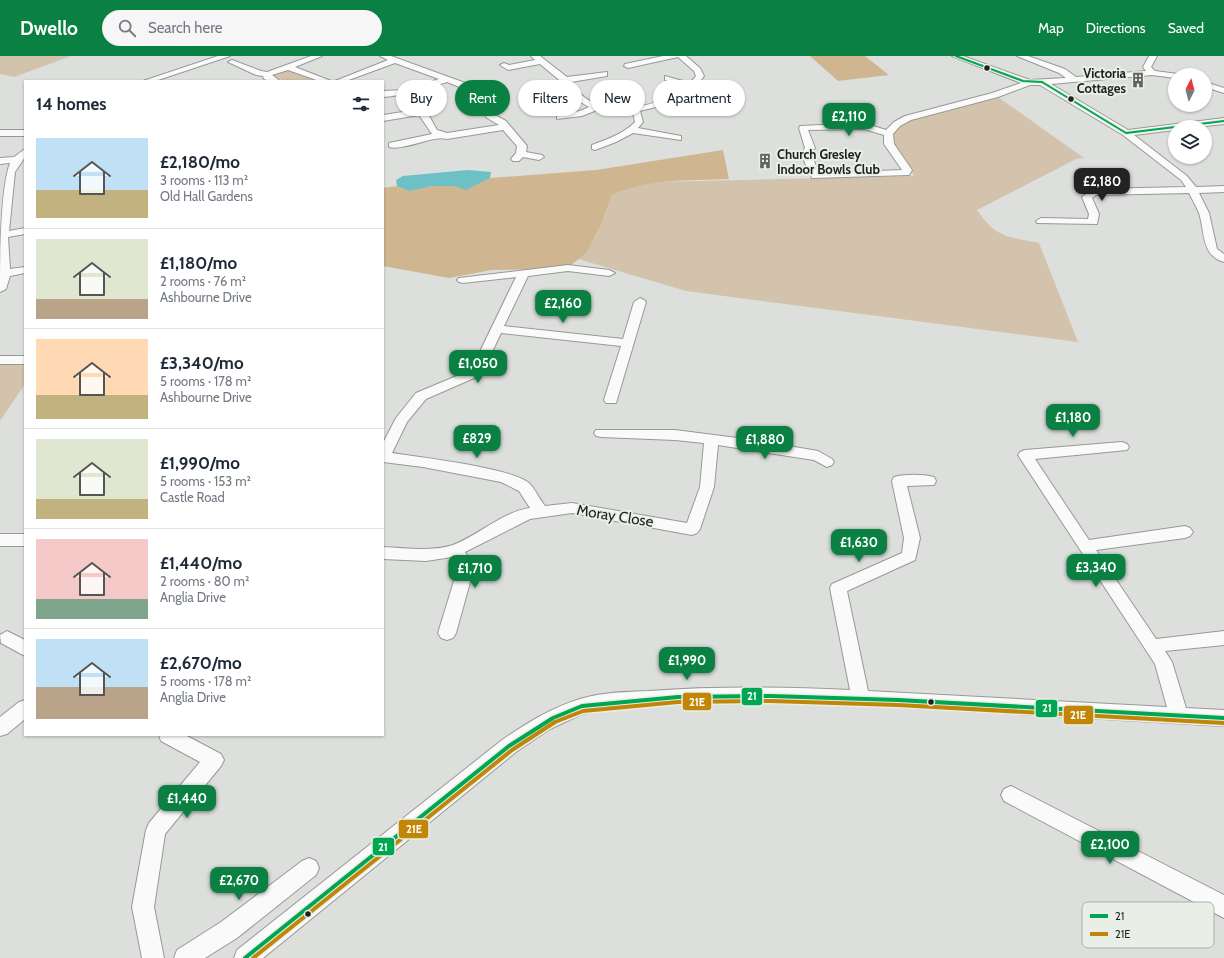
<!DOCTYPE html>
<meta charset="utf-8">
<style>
body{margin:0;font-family:Cabin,sans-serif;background:#f6f6f7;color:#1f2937;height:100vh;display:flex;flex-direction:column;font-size:15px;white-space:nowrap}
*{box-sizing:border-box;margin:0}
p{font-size:13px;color:#747a83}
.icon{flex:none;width:22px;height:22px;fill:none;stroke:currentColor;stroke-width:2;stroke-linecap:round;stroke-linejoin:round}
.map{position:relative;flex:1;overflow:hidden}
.side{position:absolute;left:24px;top:24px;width:360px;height:656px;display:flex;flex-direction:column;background:#fff;border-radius:0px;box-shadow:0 1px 3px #0004}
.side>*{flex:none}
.top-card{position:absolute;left:396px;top:24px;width:380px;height:36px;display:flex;gap:8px}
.needle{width:26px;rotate:6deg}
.fabs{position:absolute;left:1168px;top:12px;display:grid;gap:8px}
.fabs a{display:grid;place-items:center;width:44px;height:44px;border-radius:50%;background:#fff;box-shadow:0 1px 3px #0004;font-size:20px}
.price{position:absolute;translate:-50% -34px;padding:0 9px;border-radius:8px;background:#0b8043;color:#fff;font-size:13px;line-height:26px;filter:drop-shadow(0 1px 2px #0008)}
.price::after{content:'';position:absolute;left:50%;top:24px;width:12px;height:9px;margin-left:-6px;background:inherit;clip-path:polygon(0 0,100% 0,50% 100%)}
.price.on{background:#222;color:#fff}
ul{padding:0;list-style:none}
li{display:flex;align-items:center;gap:12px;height:100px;padding:0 12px}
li+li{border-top:1px solid #e0e1e3}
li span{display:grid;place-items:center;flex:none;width:112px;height:80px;border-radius:0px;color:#555}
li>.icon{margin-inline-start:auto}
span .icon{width:48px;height:48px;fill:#fffc;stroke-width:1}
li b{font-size:17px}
h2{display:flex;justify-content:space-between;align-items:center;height:48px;padding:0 12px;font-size:17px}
.pill{padding:0 14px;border-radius:18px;background:#fff;box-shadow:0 1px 3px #0004;font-size:14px;line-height:36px}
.pill.on{background:#0b8043;color:#fff}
header{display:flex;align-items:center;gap:24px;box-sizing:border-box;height:56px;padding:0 20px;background:#0b8043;color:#fff}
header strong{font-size:19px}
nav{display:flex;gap:22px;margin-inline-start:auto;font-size:14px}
.search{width:280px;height:36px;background:#f6f6f7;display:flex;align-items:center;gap:10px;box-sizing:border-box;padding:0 14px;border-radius:22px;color:#747a83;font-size:15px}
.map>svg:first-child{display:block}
.green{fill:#d3c3ac}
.forest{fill:#d0b690}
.water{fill:#6dc0c5}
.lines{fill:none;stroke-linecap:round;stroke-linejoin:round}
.minor-casing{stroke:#979996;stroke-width:2}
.minor{fill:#fafafa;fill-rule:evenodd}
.bus-1-far1-casing{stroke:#e9efe6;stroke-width:4}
.bus-1-casing{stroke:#e9efe6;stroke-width:7}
.bus-2-casing{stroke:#e9efe6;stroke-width:7}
.bus-1-far1{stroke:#00a651;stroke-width:2}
.bus-1{stroke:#00a651;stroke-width:4}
.bus-2{stroke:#c18508;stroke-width:4}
.bus-dot{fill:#1f211f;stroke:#e9efe6;stroke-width:1.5}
.labels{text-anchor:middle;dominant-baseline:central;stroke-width:4;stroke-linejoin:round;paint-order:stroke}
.far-poi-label{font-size:13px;font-weight:bold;fill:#1f211f;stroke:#e9efe6;text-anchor:end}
.street-label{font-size:15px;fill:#1f211f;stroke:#e9efe6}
.key{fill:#e9efe6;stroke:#acb1aa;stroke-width:1}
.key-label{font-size:11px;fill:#1f211f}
.line-badge{stroke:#e9efe6;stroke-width:1.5}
.badge-label{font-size:11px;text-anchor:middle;font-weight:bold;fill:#fff}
</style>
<header>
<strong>Dwello</strong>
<div class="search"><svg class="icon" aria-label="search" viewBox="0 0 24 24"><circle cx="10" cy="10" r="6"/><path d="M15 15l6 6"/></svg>Search here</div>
<nav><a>Map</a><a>Directions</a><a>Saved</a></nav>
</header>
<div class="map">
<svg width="1224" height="902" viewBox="0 0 1224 902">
<rect width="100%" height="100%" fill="#dcdfdb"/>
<!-- green -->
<path class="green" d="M0,0h71l-57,21 -14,-3z
M288,12l32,13h-36l-10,-5v-3z
M995,39l89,63 -8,1 -99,51c20,29 30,26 62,33l39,99 -392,-51 -108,-32c18,-15 26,-42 34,-64l16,-8 27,-5 259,-6 -4,-8 -21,-24 8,-20z
M25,308v20l-25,37v-56z"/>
<!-- forest -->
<path class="forest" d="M810,0h55l24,19 -51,6z
M723,94l6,29c-40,2 -81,-1 -117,16l-11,30 -15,28 -20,16 -74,1 -43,8 -66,-12v-78l14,-2 13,4 22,-4h23l11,3 24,-11 106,-8z"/>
<!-- water -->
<path class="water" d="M468,114l23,2 -1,6 -24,12 -11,-4h-23l-22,5 -13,-5 -1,-6 7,-4z"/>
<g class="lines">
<!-- minor casing -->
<g class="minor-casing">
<path id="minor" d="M218,0h12l-75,25h-12z
M311,0h11l-27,11 36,14h-12l-31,-11 -16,5 8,6h-11l-5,-2 -1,-3 -7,-1 -28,-13 4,-2 29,11 6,1z
M380,0h11l77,28 7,5 18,25 13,7 21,25 -1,6 16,3 2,2 -5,3 -16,-3 -4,4h-6l-2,-2 5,-6 1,-7 -14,-16 -56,9c-15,-4 -42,12 -58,8v-4l43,-9 -13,-19 -36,6v-6l33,-5c-12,-19 -11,-15 -33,-13v-6l22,-1 34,-11 -44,-16 -49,18h-11l53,-21zM447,26l15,6 7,5 18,25 12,7 -52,8 -10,-3 -10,-18 -14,-19z
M531,0h9l27,21 40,-5v4l-36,6c5,7 11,15 19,19 30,15 71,4 96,-14l-21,-7v-4l25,7 6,-7 -2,-5 -16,-14 -50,11 -4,-2 1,-2 38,-8h23l14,12 4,8 -6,8v4l-30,16 -28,7 3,11 -5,6 43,8v4l-48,-7 -17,9 -21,8 -3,-1v-4c16,-6 31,-11 43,-23l-2,-10h-18l-18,-2 -15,6 -25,3v-4l23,-4 9,-4 -12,-7 -9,-11 -38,4 -5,-6 1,-2h6l3,3 29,-4 -24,-20 -32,6 -8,-5 4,-2 5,2 26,-5z
M952,0h11l67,24 36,-2 -7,-5 -42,-17h11l37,13 11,8 70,-6 -3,-4 6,-11h8l-6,11 4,4 23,3 -3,1v3l-23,-3 -101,9 77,46 96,-12v6l-27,3h-22v3l-41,5 53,41 9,11 28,-1v6l-25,1 10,20 8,36 7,5v8c-23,-6 -19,-31 -25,-49 -3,-7 -7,-14 -10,-20l-93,2 -4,3 7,16 -2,10 -60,-1 -1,-2 5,-3 47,1 1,-5 -7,-17 11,-8 93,-2 -5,-7 -58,-45 -83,-50h-10l-32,12 -87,23 -11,6 -7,8 1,10 18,26 -3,5 -97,3 -11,-24 4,-6 -6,-20 1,-2 64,-3 22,7 8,-8 11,-6 87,-23 29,-10zM864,73l20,6v9l18,26 -83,3 -8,-19 4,-6 -7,-18z
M1205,26l19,6v5l-19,-6z
M0,74h25v6h-25z
M25,93v8l-10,15 -6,59 16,-3v6l-17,3 2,32 15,-2v6l-15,3 -4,13 -6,3c0,-31 0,-103 10,-129l-10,1v-6l14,-1z
M568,209l41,5 6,3 -6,3 -41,-5 -40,5 -24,50 119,13 11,-37 6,-4 4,2 2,2 -30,101h-10l-2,-3 17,-54 -120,-13 -20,42 -55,24 -19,23 -15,31c26,4 120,15 137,30 6,6 11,17 16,23l27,-3 115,20 13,-36 4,-44 -29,-3 -74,-3 -5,-1 -2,-3 2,-3h79l78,10 65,11 14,8 2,3 -2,3 -5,2 -13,-7 -96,-15 -4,42 -14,42 -3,4 -5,2 -120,-22 -42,6 -65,33 9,16 -18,65 -3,5 -6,2 -6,-2 -3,-5 20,-65 -6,-11 -26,4 -43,-2v-12c22,1 48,5 70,-2 26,-10 49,-33 77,-37l-11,-17 -18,-9 -78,-15 -40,-5v-19l13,-25 20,-25 55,-23 45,-93 -53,6 -4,-1 -2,-2 2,-2z
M0,300h25v8h-25z
M1122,386l5,2 2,3 -2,3 -92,9 54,81 96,-14 5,2 3,4 -3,4 -5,2 -89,12 60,89 68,-8v14l-59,6 7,11 14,46 38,2v16l-326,-19 -127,-4 -93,1 -67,5 -29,5 -32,15 -34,23 -253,206h-29l3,-8 265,-210c25,-17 49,-32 78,-41 22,-7 47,-7 69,-8 67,-5 135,-4 201,-1l-20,-102 2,-4 70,-31 2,-15 -12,-57 2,-4c11,-3 29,-3 40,0l2,4 -2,4 -27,1 13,52 -5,22 -68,31 21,100 299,16 -12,-43 -137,-209 2,-3 5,-2z
M0,478h25v12h-25z
M7,575l18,9v16l-24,-13 -1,-8z
M25,644v19l-18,15 -7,2v-19l19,-15z
M159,679h26l36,19 3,6 -3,6 -56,68 -11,73 10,51h-22l-10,-51 14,-77 3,-7 51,-61 -39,-21z
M1011,730l213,109v23l-220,-117 -3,-6 3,-6z
M309,802l7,3 3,7 -3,7 -79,63 -32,20h-31l3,-8 44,-28 81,-61z"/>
</g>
<!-- minor -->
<use href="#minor" class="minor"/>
<!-- bus-1-far1 casing -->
<g class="bus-1-far1-casing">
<path id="bus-1-far1" d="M956,0l67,25 19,1
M1042,26l84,51
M1126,77l98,-12"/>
</g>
<!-- bus-1 casing -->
<g class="bus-1-casing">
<path id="bus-1" d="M245,902l264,-212 44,-28 29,-12 96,-9 93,-1 127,4 326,18"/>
</g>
<!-- bus-2 casing -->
<g class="bus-2-casing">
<path id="bus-2" d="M253,902l259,-208 43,-28 28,-11 95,-9 93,-1 127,4 326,18"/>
</g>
<!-- bus-1-far1 -->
<use href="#bus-1-far1" class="bus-1-far1"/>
<!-- bus-1 -->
<use href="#bus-1" class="bus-1"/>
<!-- bus-2 -->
<use href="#bus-2" class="bus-2"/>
</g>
<!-- icons -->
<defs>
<g id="building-bare" transform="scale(1.2)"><path d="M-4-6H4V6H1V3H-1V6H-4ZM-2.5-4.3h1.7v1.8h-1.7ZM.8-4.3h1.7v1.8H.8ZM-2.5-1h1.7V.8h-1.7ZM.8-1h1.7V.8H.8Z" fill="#616461" stroke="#e9efe6" stroke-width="2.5" paint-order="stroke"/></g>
</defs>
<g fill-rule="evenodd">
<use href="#building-bare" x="1138" y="24"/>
<use href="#building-bare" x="765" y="105"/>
</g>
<!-- markers -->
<g class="bus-dot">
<circle cx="987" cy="12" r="3.5"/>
<circle cx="1071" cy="43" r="3.5"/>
<circle cx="931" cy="646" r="3.5"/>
<circle cx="308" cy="858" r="3.5"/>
</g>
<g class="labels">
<!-- far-poi labels -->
<g class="far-poi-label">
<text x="1126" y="17">Victoria<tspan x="1126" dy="15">Cottages</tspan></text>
<text x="777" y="98" text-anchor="start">Church Gresley<tspan x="777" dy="15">Indoor Bowls Club</tspan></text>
</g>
<!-- street labels -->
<g class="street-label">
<text transform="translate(615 460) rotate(9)">Moray Close</text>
</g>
</g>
<!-- legend -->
<rect x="1082" y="846" width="132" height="46" rx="6" class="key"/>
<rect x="1090" y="858" width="18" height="4" fill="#00a651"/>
<rect x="1090" y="876" width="18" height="4" fill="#c18508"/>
<g class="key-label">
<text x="1115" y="864">21</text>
<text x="1115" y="882">21E</text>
</g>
<g class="line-badge">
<rect x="741" y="631" width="22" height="19" rx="4" fill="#00a651"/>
<rect x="682" y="636" width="30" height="19" rx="4" fill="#c18508"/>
<rect x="1035" y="643" width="23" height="19" rx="4" fill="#00a651"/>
<rect x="1063" y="649" width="31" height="20" rx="4" fill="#c18508"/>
<rect x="398" y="763" width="31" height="20" rx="4" fill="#c18508"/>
<rect x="372" y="781" width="23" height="19" rx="4" fill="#00a651"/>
</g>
<g class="badge-label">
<text x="752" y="644">21</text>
<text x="697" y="650">21E</text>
<text x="1047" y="656">21</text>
<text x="1078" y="663">21E</text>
<text x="414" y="777">21E</text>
<text x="383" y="795">21</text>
</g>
</svg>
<div class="fabs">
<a><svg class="needle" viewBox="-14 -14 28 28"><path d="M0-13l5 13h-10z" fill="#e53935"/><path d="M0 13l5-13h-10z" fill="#747a83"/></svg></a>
<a><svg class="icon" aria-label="layers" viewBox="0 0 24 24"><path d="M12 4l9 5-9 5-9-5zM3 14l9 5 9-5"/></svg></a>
</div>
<b class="price" style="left:849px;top:81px">£2,110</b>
<b class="price on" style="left:1102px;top:146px">£2,180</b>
<b class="price" style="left:563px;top:268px">£2,160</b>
<b class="price" style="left:478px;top:328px">£1,050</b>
<b class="price" style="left:1073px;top:382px">£1,180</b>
<b class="price" style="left:477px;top:403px">£829</b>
<b class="price" style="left:765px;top:404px">£1,880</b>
<b class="price" style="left:859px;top:507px">£1,630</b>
<b class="price" style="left:1096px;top:532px">£3,340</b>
<b class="price" style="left:475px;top:533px">£1,710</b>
<b class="price" style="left:687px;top:625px">£1,990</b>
<b class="price" style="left:187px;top:763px">£1,440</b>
<b class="price" style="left:1110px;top:809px">£2,100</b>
<b class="price" style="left:239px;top:845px">£2,670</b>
<div class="top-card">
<a class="pill">Buy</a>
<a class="pill on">Rent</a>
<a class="pill">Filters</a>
<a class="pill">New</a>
<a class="pill">Apartment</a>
</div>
<section class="side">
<h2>14 homes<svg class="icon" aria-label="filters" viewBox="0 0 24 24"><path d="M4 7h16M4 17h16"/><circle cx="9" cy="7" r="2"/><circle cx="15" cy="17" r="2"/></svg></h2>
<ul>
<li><span style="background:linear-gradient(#bfe0f5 65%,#c2b280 0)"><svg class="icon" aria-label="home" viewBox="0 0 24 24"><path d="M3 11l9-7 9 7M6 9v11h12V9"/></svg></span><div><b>£2,180/mo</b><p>3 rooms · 113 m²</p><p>Old Hall Gardens</p></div></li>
<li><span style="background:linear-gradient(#dfe7d0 75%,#b9a48a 0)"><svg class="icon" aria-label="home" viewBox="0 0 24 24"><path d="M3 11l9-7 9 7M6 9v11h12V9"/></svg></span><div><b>£1,180/mo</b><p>2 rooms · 76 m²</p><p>Ashbourne Drive</p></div></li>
<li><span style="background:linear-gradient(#ffd9b3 70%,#c2b280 0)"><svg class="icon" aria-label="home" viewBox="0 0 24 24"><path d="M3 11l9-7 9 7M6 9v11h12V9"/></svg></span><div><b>£3,340/mo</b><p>5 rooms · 178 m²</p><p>Ashbourne Drive</p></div></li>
<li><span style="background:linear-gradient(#dfe7d0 75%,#c2b280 0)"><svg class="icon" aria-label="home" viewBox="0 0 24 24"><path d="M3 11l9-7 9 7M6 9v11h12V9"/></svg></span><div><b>£1,990/mo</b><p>5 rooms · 153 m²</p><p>Castle Road</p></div></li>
<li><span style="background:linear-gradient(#f6c9c9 75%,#7fa58c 0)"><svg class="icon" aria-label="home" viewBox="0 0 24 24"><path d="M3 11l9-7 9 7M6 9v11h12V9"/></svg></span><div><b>£1,440/mo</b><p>2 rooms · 80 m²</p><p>Anglia Drive</p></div></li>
<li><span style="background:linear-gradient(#bfe0f5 60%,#b9a48a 0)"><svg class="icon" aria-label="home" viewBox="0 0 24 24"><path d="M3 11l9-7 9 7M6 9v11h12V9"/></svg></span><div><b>£2,670/mo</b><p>5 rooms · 178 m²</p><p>Anglia Drive</p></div></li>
</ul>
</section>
</div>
